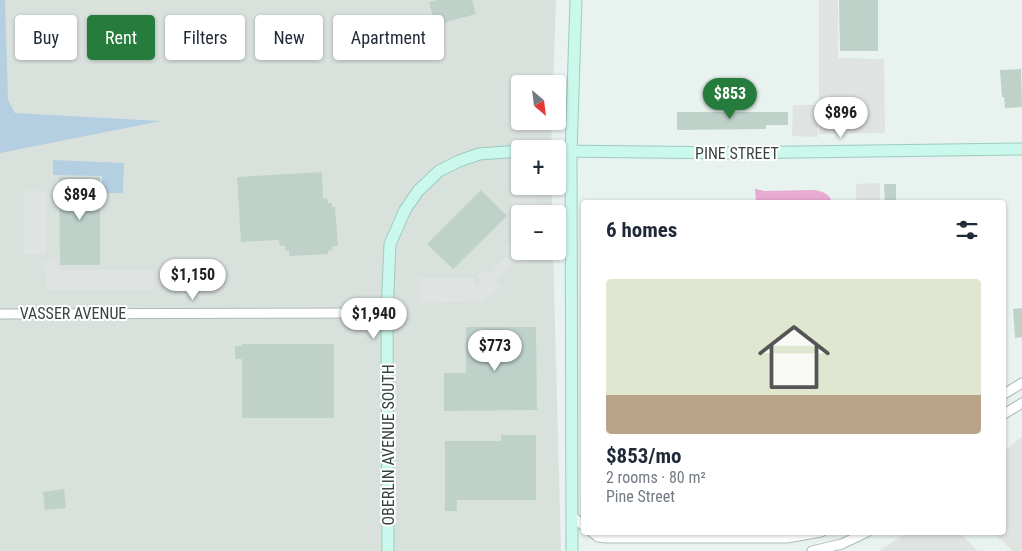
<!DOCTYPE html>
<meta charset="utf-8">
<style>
body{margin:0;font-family:"Roboto Condensed",sans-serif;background:#f6f6f7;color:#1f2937;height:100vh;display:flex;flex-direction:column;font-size:19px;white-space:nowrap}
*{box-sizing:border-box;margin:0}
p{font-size:16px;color:#747a83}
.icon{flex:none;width:28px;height:28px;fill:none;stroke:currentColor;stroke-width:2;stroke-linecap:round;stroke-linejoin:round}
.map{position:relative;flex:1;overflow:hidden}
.sheet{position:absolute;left:581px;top:200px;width:425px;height:335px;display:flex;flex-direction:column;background:#fff;border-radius:5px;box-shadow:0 1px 4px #0004}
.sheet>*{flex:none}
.guide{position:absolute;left:15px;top:15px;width:475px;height:45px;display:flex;gap:10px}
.needle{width:32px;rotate:152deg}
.controls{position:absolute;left:511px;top:75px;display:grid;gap:10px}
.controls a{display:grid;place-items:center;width:55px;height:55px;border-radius:5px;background:#fff;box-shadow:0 1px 4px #0004;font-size:25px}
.price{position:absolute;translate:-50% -42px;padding:0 11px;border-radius:18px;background:#fff;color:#222;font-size:16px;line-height:32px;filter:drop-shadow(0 1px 2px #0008)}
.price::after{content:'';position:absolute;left:50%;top:30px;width:15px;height:11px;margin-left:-8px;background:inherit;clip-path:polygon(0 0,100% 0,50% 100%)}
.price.selected{background:#267c3d;color:#fff}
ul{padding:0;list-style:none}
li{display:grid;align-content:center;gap:10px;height:265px;padding:0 25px}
li span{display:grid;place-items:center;height:155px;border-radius:5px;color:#555}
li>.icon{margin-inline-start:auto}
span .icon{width:90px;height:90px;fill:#fffc;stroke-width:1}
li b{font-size:21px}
h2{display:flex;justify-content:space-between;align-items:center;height:60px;padding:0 25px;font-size:21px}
.tag{padding:0 18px;border-radius:5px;background:#fff;box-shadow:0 1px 4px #0004;font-size:18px;line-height:45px}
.tag.selected{background:#267c3d;color:#fff}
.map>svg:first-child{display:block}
.industrial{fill:#d9e1dd}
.green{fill:#b5cfe2}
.parking{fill:#dfe3e1}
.water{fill:#e8aad1}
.building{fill:#bed2ca}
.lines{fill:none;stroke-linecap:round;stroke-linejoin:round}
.street-casing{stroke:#abbcb6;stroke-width:11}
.secondary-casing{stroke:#9cccbe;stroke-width:13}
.street{stroke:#fff;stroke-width:9}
.secondary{stroke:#cbf8ec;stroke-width:11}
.labels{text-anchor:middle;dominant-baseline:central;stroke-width:4;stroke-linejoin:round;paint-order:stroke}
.street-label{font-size:16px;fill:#37443f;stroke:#fff}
</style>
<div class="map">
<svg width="1022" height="551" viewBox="0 0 1022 551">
<rect width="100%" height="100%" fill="#e8f2ee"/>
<!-- industrial -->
<path class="industrial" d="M0,0h556l-3,84h-33v37h32l-1,28h-31v37h32v28h-32v37h33l8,300h-561z"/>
<!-- green -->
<path class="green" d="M0,0h5l3,100 7,13 146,8 -161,32z
M53,160l71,3 -1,30h-21v-17l-49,-1z"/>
<!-- parking -->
<path class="parking" d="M819,0h19v58l46,1 1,74 -66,1z
M793,105h24l1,32 -26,-1z
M880,183v19h-24v-18z
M511,185l26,1v28h-17v37h13l-1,4 -11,11 -5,-5 -21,21 6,6 -19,13 -62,2 -1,-25h55v8l6,-1 1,-3 -4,-6 6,-6 6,5 19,-21 -4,-4 8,-9 6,5 2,-3 -1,-4 -7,-1z
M24,191h22v63h-22z
M58,260l2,10h93v20h-106v-8l-5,-21z
M1022,437v114h-9l-19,-18 10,-1v-81z
M908,532l52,1 18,18h-99z"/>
<!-- water -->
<path class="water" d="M755,189l10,2 50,-1c9,2 14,4 17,12h-76z"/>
<!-- building -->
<path class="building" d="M438,0h34l4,14 -41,11 -6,-23z
M839,0h39v51h-38z
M1021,69l1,38 -17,1 -1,-11h-2l-2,-27z
M677,112h111v13h-22v4l-89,1z
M322,172l1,27 4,-1 1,5h4v4h3l3,39h-6v4l-4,1v3l-39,2v-6l-4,1v-5h-5l-1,-6 -38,2 -4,-65z
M59,177h41v88h-40z
M884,184h12v18h-11z
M481,190l26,26 -54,53 -26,-25z
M1022,308v29l-7,1 -2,-29z
M466,327h70l1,83 -93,1v-38h22z
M242,344h92v74h-92v-59h-7v-13h7z
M501,435h35v65h-79v11h-12v-70h56z
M64,489l2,19 -21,2 -2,-18z"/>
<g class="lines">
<!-- street casing -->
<g class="street-casing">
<path id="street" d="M0,314l387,-1
M1004,394l18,-11
M1004,414l18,-11
M572,516l12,10
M592,532l6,5 9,1h180l34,-6
M812,551l30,-7 25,-12"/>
</g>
<!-- secondary casing -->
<g class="secondary-casing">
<path id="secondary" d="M558,151l177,2 287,-4
M388,551l-1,-238 3,-69 15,-34 13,-19 21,-20 20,-10 20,-7 41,-3
M572,551l-1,-399 5,-152"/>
</g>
<!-- street -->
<use href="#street" class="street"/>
<!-- secondary -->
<use href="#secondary" class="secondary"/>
</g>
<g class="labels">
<!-- street labels -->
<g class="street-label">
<text x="737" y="153">PINE STREET</text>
<text x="73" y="313">VASSER AVENUE</text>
<text transform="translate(388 445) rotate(-90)">OBERLIN AVENUE SOUTH</text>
</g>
</g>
</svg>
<div class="controls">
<a><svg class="needle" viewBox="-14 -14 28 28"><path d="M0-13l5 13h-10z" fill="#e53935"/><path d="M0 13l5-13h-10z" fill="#747a83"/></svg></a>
<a>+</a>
<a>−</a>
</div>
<b class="price selected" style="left:730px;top:120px">$853</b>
<b class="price" style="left:841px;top:139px">$896</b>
<b class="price" style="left:80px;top:221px">$894</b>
<b class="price" style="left:193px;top:301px">$1,150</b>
<b class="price" style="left:374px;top:340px">$1,940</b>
<b class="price" style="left:495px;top:372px">$773</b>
<div class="guide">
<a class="tag">Buy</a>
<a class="tag selected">Rent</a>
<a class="tag">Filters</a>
<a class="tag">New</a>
<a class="tag">Apartment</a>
</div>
<section class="sheet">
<h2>6 homes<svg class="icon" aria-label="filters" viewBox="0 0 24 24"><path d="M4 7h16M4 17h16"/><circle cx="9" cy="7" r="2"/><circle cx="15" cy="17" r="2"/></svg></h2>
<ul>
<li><span style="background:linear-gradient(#dfe7d0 75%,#b9a48a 0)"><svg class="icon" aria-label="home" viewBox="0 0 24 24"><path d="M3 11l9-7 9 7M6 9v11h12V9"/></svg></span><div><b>$853/mo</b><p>2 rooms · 80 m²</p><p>Pine Street</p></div></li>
</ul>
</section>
</div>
